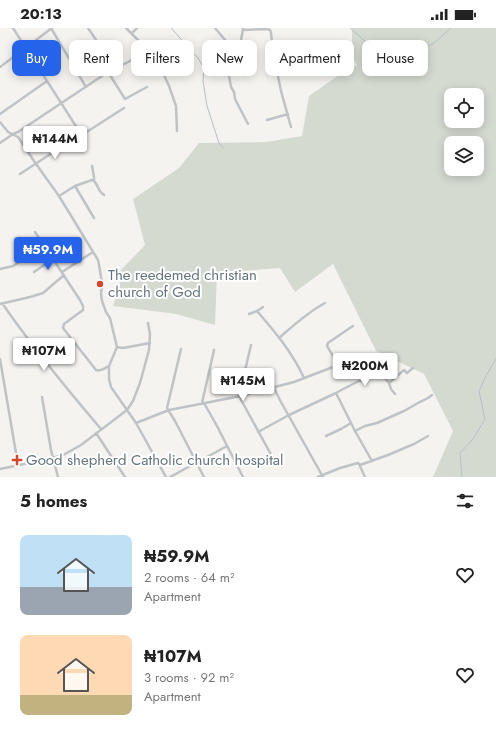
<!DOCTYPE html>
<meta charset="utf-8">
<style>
body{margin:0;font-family:Jost,sans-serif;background:#f6f6f6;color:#222;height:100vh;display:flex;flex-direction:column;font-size:15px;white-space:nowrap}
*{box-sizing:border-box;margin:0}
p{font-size:13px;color:#767676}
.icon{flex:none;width:22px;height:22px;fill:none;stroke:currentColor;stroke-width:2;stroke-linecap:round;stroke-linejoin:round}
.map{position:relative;height:449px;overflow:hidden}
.sheet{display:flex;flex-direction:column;background:#fff;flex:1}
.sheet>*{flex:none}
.hud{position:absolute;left:12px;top:12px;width:472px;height:36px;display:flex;gap:8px}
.tools{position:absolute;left:444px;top:60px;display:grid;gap:8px}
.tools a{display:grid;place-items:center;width:40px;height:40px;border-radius:8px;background:#fff;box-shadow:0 2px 10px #0003;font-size:20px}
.price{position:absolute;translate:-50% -34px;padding:0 9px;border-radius:4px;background:#fff;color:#222;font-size:13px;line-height:26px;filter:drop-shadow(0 1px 2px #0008)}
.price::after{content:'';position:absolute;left:50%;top:24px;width:12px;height:9px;margin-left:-6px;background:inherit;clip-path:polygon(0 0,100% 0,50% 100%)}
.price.active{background:#2563eb;color:#fff}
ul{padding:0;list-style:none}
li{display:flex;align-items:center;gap:12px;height:100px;padding:0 20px}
li span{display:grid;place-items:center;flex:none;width:112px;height:80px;border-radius:8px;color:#555}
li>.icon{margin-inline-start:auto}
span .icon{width:48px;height:48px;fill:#fffc;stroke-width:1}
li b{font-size:17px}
h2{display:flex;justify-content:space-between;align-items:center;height:48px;padding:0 20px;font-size:17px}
.chip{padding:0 14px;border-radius:8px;background:#fff;box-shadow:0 2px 10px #0003;font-size:14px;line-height:36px}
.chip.active{background:#2563eb;color:#fff}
.status{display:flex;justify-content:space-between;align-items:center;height:28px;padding:0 20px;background:#fff;direction:ltr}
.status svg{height:11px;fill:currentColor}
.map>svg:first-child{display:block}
.green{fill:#d5dad1;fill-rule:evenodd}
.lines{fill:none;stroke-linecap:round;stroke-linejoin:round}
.stream{stroke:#b3c1c4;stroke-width:1}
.minor{stroke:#bfc3c6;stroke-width:2.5}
.poi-dot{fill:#d9442a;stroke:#fff;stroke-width:1.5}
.labels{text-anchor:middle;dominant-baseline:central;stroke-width:4;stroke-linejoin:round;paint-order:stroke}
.poi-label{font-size:15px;fill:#64757f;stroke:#fff;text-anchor:start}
</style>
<div class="status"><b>20:13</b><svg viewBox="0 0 49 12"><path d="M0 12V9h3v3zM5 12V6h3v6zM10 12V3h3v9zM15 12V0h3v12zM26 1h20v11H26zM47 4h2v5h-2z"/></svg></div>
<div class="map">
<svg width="496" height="449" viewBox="0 0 496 449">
<rect width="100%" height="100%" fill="#f4f3f0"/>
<!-- green -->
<path class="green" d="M352,0h144v449h-63l20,-46 -29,-57 -48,-23 -43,-87 -38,28 -15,-24 -63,5 -2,52 -39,-11 -63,-8 7,-21 -2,-12 27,-28 -12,-46 46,-31 20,-25 67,-1 36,-6 7,-40 33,-23 15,-8 -5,-9zM451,67h26v26h-26zM451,115h26v26h-26z"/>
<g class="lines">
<!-- stream -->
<path class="stream" d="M171,0l27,30 6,10 -1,13 4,25 12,37 4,5
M350,0l24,21 24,12 11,-2 11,-9 14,-7 17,-15
M462,449l-2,-24 13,-14 12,-20 -6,-28 8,-17 9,-15"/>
<!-- minor -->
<path class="minor" d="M13,0l68,106
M51,0l35,59
M88,0l27,40
M126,0l17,17 16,19 10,22 7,20 1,25
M215,0l16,19 7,4
M243,2l24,-1 3,1 1,3 2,18 8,40 10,36
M132,5l5,-5
M224,36l5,12 2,11 3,5 1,7 13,25
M0,39l52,-39
M276,42l60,-10
M108,44l17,27 22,-12
M207,44c8,-4 22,-9 28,-16 5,-5 7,-21 8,-28
M0,86l47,-33
M267,92l21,-6
M0,94l8,10 10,5 18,27 23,32 39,64 1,5 3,18 -1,11 1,7 4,11 4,6 7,29 -8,19v13l2,8 25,36 30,54
M0,115l13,-9 5,-2 90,-60 22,-11 16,-13
M92,138l2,11v4
M20,146l61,-40 4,-1 39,-25
M75,158l19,32
M59,168l16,-10 17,-6c5,2 5,7 8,11 1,2 3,3 4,4
M35,204l45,68 3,6v4l-19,14 -1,4 33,42c4,2 9,-2 13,-4
M0,241l13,-3 9,-6
M34,244l19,-13
M62,244l31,-20
M2,275c31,45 64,85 99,126
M0,276l30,-7 13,-4 21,-18
M257,283c19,22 35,41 47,67
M249,286l8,-3 6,-4
M279,310c15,-13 29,-26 46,-35
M251,317l-12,51 35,64
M117,319l6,1 27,-5
M181,321l-14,59 8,13 29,56
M0,331l18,106
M381,345l8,10 15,-13 3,3 6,-5
M389,355l2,6 4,5
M274,360l7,14 42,75
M336,365c7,-4 15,-8 23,-12 9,-3 18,-3 25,-12
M42,369l9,53 7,27
M202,375l12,-53
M204,375l13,23 26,51
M136,395l33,-13 67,-13 58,-15 39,-15 2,-2 1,-4 -9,-15 1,-3 13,-9 12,-8
M355,403l17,30
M258,404l31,-17 47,-22 19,38 10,-5 12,-3 27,-12 14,-8 10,-5 4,-3
M96,405l29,44
M326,408l15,-7 10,-6
M360,437l28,-10 26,-11 14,-8
M0,441l53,-11 12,-4 16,-9 46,-35 6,-9 7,-18 9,-33 1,-16 -2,-11
M170,449l57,-31
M318,449l22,-9 18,-5 1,1 6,13"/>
</g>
<!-- markers -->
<g class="poi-dot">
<circle cx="100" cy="256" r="4"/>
<path d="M15 426h4v4h4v4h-4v4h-4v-4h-4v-4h4z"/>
</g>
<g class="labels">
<!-- poi labels -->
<g class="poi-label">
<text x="108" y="247">The reedemed christian<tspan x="108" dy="17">church of God</tspan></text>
<text x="26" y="432">Good shepherd Catholic church hospital</text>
</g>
</g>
</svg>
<div class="tools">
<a><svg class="icon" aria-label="locate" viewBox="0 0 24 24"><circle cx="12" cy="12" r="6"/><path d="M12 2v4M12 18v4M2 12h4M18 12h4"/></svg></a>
<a><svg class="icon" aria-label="layers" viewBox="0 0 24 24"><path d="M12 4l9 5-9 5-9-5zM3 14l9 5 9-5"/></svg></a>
</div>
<b class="price" style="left:55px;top:132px">₦144M</b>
<b class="price active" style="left:48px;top:243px">₦59.9M</b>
<b class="price" style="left:44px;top:344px">₦107M</b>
<b class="price" style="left:365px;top:359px">₦200M</b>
<b class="price" style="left:243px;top:374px">₦145M</b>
<div class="hud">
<a class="chip active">Buy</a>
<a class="chip">Rent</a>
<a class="chip">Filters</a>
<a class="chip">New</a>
<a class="chip">Apartment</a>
<a class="chip">House</a>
</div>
</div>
<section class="sheet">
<h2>5 homes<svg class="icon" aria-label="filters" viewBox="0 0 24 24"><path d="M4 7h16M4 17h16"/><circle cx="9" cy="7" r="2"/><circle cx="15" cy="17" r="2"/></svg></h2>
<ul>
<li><span style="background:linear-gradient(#bfe0f5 65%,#9aa5b1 0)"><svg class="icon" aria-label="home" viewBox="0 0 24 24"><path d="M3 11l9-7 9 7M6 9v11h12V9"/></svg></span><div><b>₦59.9M</b><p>2 rooms · 64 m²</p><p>Apartment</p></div><svg class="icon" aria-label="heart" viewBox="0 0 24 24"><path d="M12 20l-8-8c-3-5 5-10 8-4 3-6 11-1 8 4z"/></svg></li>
<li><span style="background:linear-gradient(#ffd9b3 75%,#c2b280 0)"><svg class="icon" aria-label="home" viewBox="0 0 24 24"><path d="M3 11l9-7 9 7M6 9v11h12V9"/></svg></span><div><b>₦107M</b><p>3 rooms · 92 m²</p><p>Apartment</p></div><svg class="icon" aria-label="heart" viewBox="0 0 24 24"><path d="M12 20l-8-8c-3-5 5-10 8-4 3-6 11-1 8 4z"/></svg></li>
</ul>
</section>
